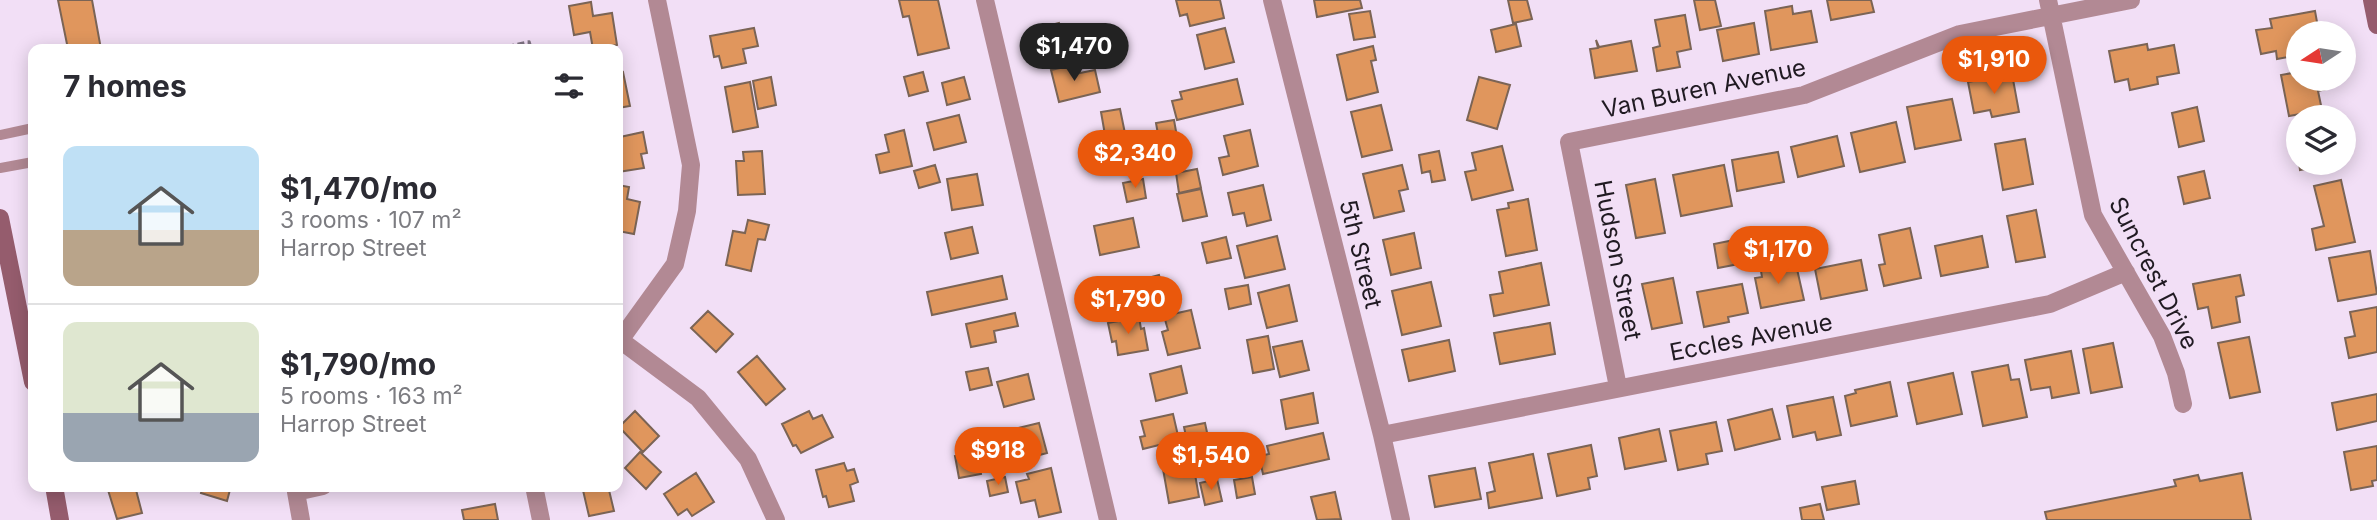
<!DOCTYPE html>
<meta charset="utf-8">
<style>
body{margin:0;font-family:Inter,sans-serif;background:#f2f2f3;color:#2b2b33;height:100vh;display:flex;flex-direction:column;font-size:26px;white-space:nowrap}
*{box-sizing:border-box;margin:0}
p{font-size:23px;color:#7c7c81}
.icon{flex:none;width:38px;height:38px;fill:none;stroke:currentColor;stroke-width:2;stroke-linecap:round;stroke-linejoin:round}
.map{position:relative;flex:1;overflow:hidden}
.panel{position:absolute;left:28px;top:44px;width:595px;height:448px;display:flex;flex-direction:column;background:#fff;border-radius:14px;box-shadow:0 4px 18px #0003}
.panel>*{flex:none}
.needle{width:46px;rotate:258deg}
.tools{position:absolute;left:2286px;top:21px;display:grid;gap:14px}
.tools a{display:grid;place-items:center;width:70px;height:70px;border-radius:50%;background:#fff;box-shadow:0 4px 18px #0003;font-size:35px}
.price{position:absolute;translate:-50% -60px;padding:0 16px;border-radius:24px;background:#ea580c;color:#fff;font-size:23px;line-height:46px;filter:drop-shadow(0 2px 4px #0008)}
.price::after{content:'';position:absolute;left:50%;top:42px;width:21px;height:16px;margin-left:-10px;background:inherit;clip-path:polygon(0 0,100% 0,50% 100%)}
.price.current{background:#222;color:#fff}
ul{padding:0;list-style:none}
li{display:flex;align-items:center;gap:21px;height:175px;padding:0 35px}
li+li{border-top:2px solid #e1e1e2}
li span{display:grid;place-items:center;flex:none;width:196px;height:140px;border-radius:14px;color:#555}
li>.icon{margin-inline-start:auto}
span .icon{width:84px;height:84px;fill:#fffc;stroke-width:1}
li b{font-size:30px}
h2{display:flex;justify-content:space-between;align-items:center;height:84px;padding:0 35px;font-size:30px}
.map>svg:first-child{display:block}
.building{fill:#e0965d;stroke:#7b6455;stroke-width:2}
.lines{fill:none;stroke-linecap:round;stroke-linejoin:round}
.path{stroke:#807483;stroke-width:3.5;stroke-dasharray:7 3.5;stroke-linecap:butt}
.lane{stroke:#b28994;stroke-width:10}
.street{stroke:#b28994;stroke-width:18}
.secondary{stroke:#955c6d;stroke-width:18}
.labels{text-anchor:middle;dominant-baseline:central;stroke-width:7;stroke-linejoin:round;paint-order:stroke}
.street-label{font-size:24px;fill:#201a22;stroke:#f2dff6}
</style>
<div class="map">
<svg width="2377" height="520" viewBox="0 0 2377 520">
<rect width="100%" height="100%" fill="#f2dff6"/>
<!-- building -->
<path class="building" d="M58,0h34l9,49h-33z
M899,0h39l11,48 -31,7 -9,-39 -6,1z
M1176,0h44l4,18 -34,8 -3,-12 -7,2z
M1314,0h46l2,8 -45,9z
M1508,0h19l5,19 -19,4z
M1694,0h21l6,26 -21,4z
M1827,0h44l3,12 -43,8z
M591,2l2,14 19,-3 5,32 -24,4 -3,-17 -16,3 -5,-29z
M1792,6l1,8 18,-3 6,31 -46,8 -6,-39z
M1370,11l5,26 -21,3 -5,-26z
M2315,11l4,22h-21v22l-21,4 -1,-8 -15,3 -5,-24 16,-2 -2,-9z
M1685,15l6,34 -14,3 3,15 -23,4 -4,-23 7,-2 -5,-26z
M1059,23l3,10 23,-6 5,22 -18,4 -3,-10 -28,7 -5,-21z
M1754,23l5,31 -36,7 -6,-31z
M1516,24l5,22 -25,6 -5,-22z
M754,28l4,18 -15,3 3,14 -24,5 -3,-12 -5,1 -4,-21z
M1225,28l9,34 -29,7 -8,-34z
M1596,40l3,7 32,-6 6,30 -42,7 -5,-29 8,-1z
M2147,44l1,6 26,-5 5,28 -22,4 1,7 -28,6 -2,-11 -13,3 -6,-31z
M1373,46l3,14 -5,1 7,31 -31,8 -10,-45z
M1078,64l2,9 15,-3 5,22 -41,10 -8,-32z
M623,72l7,34 -12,2v-35z
M923,72l5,19 -19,5 -5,-19z
M2298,72v7h26l2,10 -8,2 4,19 -33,6 -8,-41z
M2012,74l7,38 -27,5 -2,-7 -16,3 -6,-31z
M771,77l5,28 -18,4 -5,-28z
M964,77l6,22 -23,6 -5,-22z
M1479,77l31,8 -13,44 -30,-9z
M1237,79l6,25 -66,16 -5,-19 10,-2 -2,-7z
M750,82l8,45 -25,5 -8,-45z
M1952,99l9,41 -46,9 -8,-42z
M1381,105l11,45 -30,7 -11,-45z
M2197,107l7,34 -25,6 -7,-34z
M1120,109l8,39 -20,4 -7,-40z
M959,115l7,27 -32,8 -7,-27z
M1174,120l3,17 -18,3 -3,-17z
M1896,122l9,40 -45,10 -9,-39z
M618,125l2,12 23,-5 4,21 -6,1 3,14 -26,4z
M904,130l8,36 -32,7 -4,-18 13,-3 -4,-17z
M1250,130l8,36 -35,9 -4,-17 10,-2 -5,-20z
M1837,136l7,30 -46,11 -7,-30z
M2025,139l8,45 -30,6 -8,-46z
M1502,146l11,44 -41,10 -7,-28 11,-2 -4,-17z
M762,151l3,43 -27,1 -2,-34h8l-1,-9z
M1439,151l6,29 -13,2 -2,-11 -8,2 -3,-18z
M1778,152l6,30 -47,9 -5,-31z
M2299,163h37l-36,7z
M935,165l5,17 -21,6 -5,-17z
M1402,165l6,24 -9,2 5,20 -30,7 -11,-44z
M1724,165l8,41 -51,10 -8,-41z
M1197,169l4,19 -22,5 -3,-20z
M2204,171l6,27 -26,6 -6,-27z
M977,174l6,31 -31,5 -5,-31z
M1143,179l3,19 -19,4 -4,-19z
M1655,179l10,54 -29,5 -10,-53z
M2341,180l14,62 -39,8 -4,-21 12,-3 -10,-40z
M618,185l11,2 -2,12 13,3 -6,32 -16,-3z
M1263,185l8,35 -24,6 -3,-13 -11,2 -5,-22z
M1201,189l6,27 -24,5 -6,-27z
M1528,199l9,51 -31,6 -9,-46 12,-2 -1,-5z
M2036,210l9,47 -29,5 -9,-46z
M1133,218l6,29 -39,8 -6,-29z
M748,220l21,5 -4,15 -7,-1 -7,32 -25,-6 7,-34 12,2z
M972,227l6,26 -27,6 -6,-26z
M1910,228l11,50 -37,8 -5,-21 6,-1 -6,-29z
M1414,233l7,35 -30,7 -8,-35z
M1277,236l8,33 -40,9 -8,-32z
M1982,236l6,31 -47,9 -6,-30z
M1226,237l5,21 -24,5 -5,-20z
M1739,239l5,24 -26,5 -4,-24z
M2370,251l7,43 -39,7 -9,-43z
M1861,260l6,30 -46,9 -6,-30z
M1778,261l2,11 17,-3 7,31 -43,8 -6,-30 7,-1 -2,-12z
M1541,263l8,42 -55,11 -4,-21 13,-2 -4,-21z
M1159,275l6,24 -22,6 -6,-24z
M2240,275l4,20 -8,2 4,25 -28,6 -4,-21 -10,2 -5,-25z
M1002,276l5,23 -75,16 -5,-23z
M1673,278l9,45 -30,6 -10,-45z
M1431,282l10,44 -39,9 -10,-44z
M1742,284l6,29 -20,4 1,5 -25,5 -7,-35z
M1248,285l3,19 -22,5 -4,-20z
M1289,285l8,36 -30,7 -9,-35z
M2377,307v45l-28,6 -4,-20 10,-2 -5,-24z
M1191,310l9,38 -32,7 -6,-23 6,-2 -4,-14z
M708,311l25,23 -17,18 -25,-24z
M1015,313l3,13 -24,5 2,11 -25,5 -5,-23z
M1139,317l2,12 3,-1 4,22 -30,5 -2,-14 -4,1 -4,-19z
M1550,323l5,31 -55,10 -6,-31z
M1268,336l6,33 -21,4 -6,-33z
M2249,337l11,55 -30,6 -12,-55z
M1449,340l6,31 -46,10 -7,-31z
M1302,341l7,29 -29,7 -7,-30z
M2113,343l9,44 -31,6 -8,-44z
M2071,351l8,42 -27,5 -2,-11 -19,3 -6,-30z
M757,356l28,33 -19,16 -28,-33z
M2008,365l3,15 8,-1 8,38 -44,9 -11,-54z
M1181,366l6,27 -31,8 -6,-27z
M988,368l4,17 -22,5 -4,-18z
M1953,373l9,41 -45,10 -9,-41z
M1028,374l6,25 -30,8 -7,-25z
M1890,382l7,34 -46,10 -6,-30 11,-3 -1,-3z
M1313,393l5,30 -32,6 -5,-29z
M2377,394v27l-40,9 -5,-27z
M1833,397l8,38 -24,5 -2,-8 -22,5 -6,-31z
M1772,409l8,30 -45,11 -7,-30z
M635,411l24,25 -16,16 -24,-25z
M809,411l4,8 9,-4 11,22 -32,16 -5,-8 -3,1 -11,-22z
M1173,414l6,26 -36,9 -3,-12 5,-1 -4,-15z
M1716,422l6,29 -16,3 2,10 -30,6 -8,-39z
M1039,423l8,30 -34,9 -8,-31z
M1205,423l6,28 -21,4 -6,-28z
M1659,429l7,32 -41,8 -6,-31z
M1323,433l6,26 -66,15 -4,-18 10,-2 -2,-8z
M1591,445l6,31 -9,2 2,11 -33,7 -9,-42z
M2377,446v34l-5,1 1,5 -22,4 -7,-38z
M640,452l21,20 -15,17 -21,-21z
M977,452l4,22 -22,4 -4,-22z
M1533,454l9,44 -53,10 -2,-15 8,-2 -6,-28z
M844,463l3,8 7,-2 4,13 -8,3 4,16 -25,6 -3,-11 -3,1 -7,-27z
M1193,463l6,34 -30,6 -6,-34z
M1051,468l10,44 -22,5 -4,-17 -14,3 -5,-21 13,-3 -2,-5z
M1475,468l6,31 -46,8 -6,-31z
M696,473l18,29 -22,14 -5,-7 -9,6 -14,-21z
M2242,473l9,47h-204l-2,-8 131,-26 -2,-6 24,-5 2,6z
M1005,477l3,15 -18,4 -3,-15z
M1252,477l3,17 -18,4 -3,-18z
M1217,479l5,22 -17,4 -5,-22z
M1855,481l4,23 -32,6 -5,-23z
M124,486h11l7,27 -25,6 -9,-29z
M203,486h28l-4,15 -26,-8z
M582,486h26l6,25 -25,5z
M1335,492l6,27 -24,1 -6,-23z
M495,504l3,16h-34l-2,-10z
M1820,504l4,16h-22l-2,-12z"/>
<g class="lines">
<!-- path -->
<path class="path" d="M497,49l32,-7 2,7"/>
<!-- lane -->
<path class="lane" d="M0,135l33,-7
M0,168l33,-6"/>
<!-- street -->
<path class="street" d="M985,0l123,520
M1272,0l110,435 19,85
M2048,0l45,215 69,121 14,37 7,31
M620,340l78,58 50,61 28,61
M618,343l57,-79 12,-53 4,-46 -34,-165
M1618,387l-49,-245 235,-47 156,-61 171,-34
M1382,435l668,-131 76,-32
M534,486l7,34
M301,520l-5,-28 27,-6"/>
<!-- secondary -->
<path class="secondary" d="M2372,0l5,25
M0,218l33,164
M54,486l6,34"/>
</g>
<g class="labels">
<!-- street labels -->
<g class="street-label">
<text transform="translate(1704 88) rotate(-12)">Van Buren Avenue</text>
<text transform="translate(1361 254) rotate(76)">5th Street</text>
<text transform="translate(1618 260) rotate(79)">Hudson Street</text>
<text transform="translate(2154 273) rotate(63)">Suncrest Drive</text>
<text transform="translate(1751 337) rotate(-11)">Eccles Avenue</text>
</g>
</g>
</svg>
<div class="tools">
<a><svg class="needle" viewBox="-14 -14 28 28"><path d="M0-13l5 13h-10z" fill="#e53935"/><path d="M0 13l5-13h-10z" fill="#7c7c81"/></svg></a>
<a><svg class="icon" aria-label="layers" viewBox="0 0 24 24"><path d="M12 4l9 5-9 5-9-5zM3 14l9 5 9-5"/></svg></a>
</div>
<b class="price current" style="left:1074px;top:83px">$1,470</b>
<b class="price" style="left:1994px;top:96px">$1,910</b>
<b class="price" style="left:1135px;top:190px">$2,340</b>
<b class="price" style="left:1778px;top:286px">$1,170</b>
<b class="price" style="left:1128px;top:336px">$1,790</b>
<b class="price" style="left:998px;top:487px">$918</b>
<b class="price" style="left:1211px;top:492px">$1,540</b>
<section class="panel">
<h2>7 homes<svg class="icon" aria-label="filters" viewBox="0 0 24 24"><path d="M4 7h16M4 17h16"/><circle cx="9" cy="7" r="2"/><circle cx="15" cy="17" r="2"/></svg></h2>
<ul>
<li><span style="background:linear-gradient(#bfe0f5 60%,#b9a48a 0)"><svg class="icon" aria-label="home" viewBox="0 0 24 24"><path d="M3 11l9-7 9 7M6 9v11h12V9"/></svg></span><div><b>$1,470/mo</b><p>3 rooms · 107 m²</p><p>Harrop Street</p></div></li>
<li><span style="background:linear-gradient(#dfe7d0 65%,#9aa5b1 0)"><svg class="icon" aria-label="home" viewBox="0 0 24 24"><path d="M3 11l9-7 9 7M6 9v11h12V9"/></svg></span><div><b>$1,790/mo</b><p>5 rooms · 163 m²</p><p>Harrop Street</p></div></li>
</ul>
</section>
</div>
